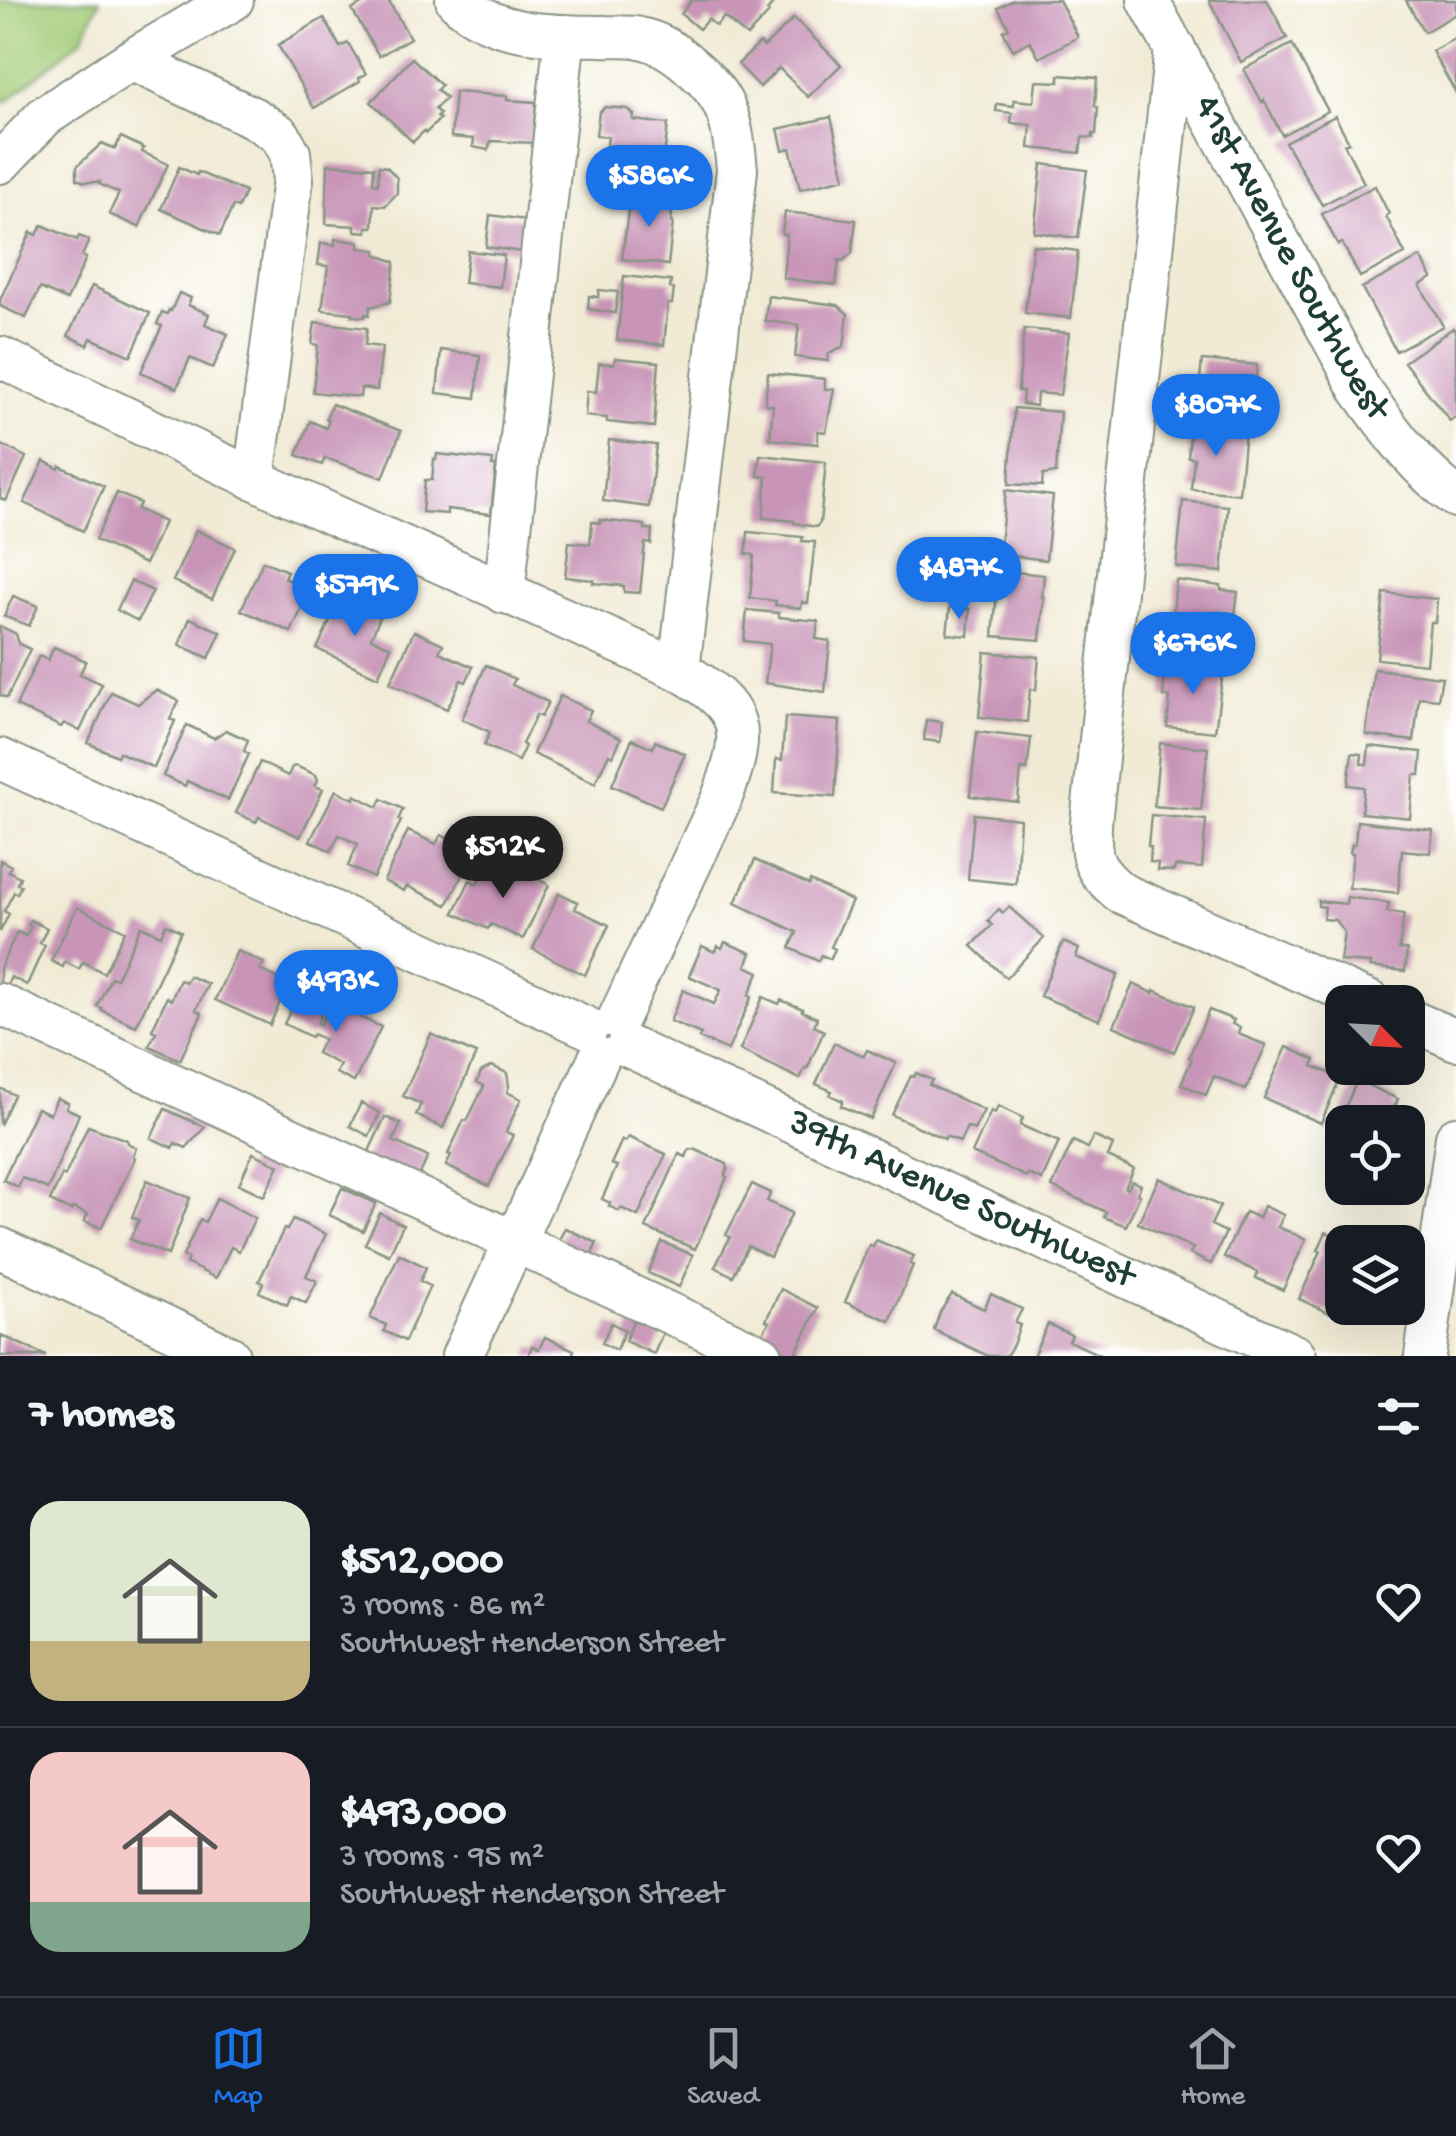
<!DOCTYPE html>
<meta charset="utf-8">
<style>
body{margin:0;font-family:"Gochi Hand",sans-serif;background:#20242c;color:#f1f3f6;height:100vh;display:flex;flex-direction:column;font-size:38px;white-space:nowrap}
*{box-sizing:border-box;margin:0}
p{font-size:32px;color:#9ea1a6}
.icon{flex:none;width:55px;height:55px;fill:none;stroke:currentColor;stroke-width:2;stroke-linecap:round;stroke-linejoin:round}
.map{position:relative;height:1356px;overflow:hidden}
.sheet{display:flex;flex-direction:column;background:#171b24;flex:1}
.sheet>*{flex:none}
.needle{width:65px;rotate:114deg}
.tools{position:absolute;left:1325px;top:985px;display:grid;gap:20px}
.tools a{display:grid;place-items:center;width:100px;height:100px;border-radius:20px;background:#171b24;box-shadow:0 10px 40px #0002;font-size:50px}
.price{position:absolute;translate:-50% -85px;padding:0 22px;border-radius:35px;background:#1a73e8;color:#fff;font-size:32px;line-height:65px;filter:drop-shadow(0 2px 5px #0008)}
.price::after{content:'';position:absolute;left:50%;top:60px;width:30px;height:22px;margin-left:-15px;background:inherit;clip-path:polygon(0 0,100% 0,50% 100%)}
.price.on{background:#222;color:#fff}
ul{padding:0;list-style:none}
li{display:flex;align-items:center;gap:30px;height:250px;padding:0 30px}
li+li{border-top:2px solid #363941}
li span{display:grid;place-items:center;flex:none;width:280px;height:200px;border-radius:30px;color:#555}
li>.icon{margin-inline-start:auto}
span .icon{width:120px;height:120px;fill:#fffc;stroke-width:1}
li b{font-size:42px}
h2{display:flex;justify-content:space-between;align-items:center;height:120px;padding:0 30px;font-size:42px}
.dock{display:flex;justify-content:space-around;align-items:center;height:140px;border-top:2px solid #363941;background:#171b24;font-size:28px;color:#9ea1a6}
.dock a{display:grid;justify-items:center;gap:5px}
.dock .on{color:#1a73e8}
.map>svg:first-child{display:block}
.green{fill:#a3cc78;stroke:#618456;stroke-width:2.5}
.building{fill:#c894b7}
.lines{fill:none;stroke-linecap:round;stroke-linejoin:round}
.minor-casing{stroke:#889484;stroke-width:44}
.minor{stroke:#fff;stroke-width:40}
.labels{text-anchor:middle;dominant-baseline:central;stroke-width:9;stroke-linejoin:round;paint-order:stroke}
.street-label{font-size:38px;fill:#1f3d34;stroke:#fff}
</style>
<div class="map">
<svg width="1456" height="1356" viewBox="0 0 1456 1356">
<rect width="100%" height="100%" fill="#fff"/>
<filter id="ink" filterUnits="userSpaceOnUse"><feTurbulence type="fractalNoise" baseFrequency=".01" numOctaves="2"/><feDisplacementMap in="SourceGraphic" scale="20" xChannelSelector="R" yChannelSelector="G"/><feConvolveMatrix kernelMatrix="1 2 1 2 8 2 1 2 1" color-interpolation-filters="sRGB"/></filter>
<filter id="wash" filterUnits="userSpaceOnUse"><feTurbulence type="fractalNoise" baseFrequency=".0048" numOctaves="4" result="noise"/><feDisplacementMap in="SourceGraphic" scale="40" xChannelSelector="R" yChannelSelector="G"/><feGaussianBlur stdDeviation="2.25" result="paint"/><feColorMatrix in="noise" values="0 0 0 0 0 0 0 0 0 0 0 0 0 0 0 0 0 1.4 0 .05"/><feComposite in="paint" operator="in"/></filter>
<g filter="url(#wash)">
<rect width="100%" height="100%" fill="#f1ebd5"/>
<!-- green -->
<path class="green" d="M0,0h100l-18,39 -76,63 -6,-6z"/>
<g id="blocks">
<!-- building -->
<path class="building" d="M368,0h20l22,38 -31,18 -27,-46z
M692,0h84l-9,11 2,2 -22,23 -23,-19 -8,9 -8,-7 -9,10 -18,-15z
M1013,0h46l19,37 -39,21 -9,-17 -17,9 -10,-19 6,-3 -11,-20z
M1209,0h58l20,38 -46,24z
M1406,0h50v14l-32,18z
M324,18l16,29 8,-4 18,31 -7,4 1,3 -46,27 -36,-63z
M794,18l47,47 -33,32 -29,-29 -19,19 -22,-23 22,-21 4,4z
M1456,38v55l-24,-42z
M1292,44l36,67 -46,24 -18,-35 -2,2 -18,-33z
M412,58l29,27 -4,5 9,8 -11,11 5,5 -3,3 3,2 -14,14 -2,-2 -11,11 -42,-40z
M1059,75l38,3 -2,28 3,1 -2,27h-3v4l-11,-1 -2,16 -51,-5 2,-23 -20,-2 1,-10 -16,-2 1,-7 17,2v-6l20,2 2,-21 23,1z
M455,92l52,4v4l29,2 -3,41 -42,-2 -3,9 -15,-3 1,-8 -23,-2z
M605,107l23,2 6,6 -1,5 35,4 -7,57 -58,-7 5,-37 -12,-2 3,-23z
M1335,116l14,26 -5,2 20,39 -42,22 -37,-63z
M831,117l14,61 -45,11 -10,-41 -7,2 -5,-21z
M121,137l23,11 -2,4 26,12 -29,63 -30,-13 10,-21 -20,-9 1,-2h-16l-7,-3v-13l25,-23 13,6z
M328,164l46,3 -1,16 5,1 1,-18 8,1 10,11v15l-12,13 -11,-1 -1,22h-6v5l-12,-1v-5l-29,-2z
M1042,164l45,6 -9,68 -44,-6z
M179,167l18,8 1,-3 47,20 -7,16 -5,-2 -13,29 -59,-26z
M1375,186l14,28 -3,2 19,38 -45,23 -18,-34 -4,2 -16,-31z
M630,195l43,5 -2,22h2l-5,43 -46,-6z
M785,212l71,8 -4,33 -9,8 -4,-1 -3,25 -53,-7 4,-43 -5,-1z
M490,215l36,5 -4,32 -36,-5z
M42,225l35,15 2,-4 10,4 -7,16 4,2 -19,42 -27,-12 -14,30 -26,-12v-6l31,-68 6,3z
M335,239l24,3v6l17,2v4l19,8 -5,40 -20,5 -1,8 -4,-1v3l-13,-1 1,-3 -31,-3 6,-44 -10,-1 3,-22 14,2z
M1033,245l45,6 -7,67 -46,-5z
M468,251l36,4 -4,32 -36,-4z
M1421,257l11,21 -12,7 23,41 -47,25 -34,-63z
M624,276l47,5 -1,7 4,1 -2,15h-4l-4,41 -47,-5z
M92,286l58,27 -19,43 -40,-18 -3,7 -20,-9z
M599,290l19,2 -3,21 -27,-4 1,-13 9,1z
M179,293l12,5 -3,7 21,9 -4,10 23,10 -15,34 -23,-10 -13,30 -36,-16 21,-46 -5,-2 5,-12 5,2 2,-4 2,1z
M768,296l70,9 10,9 -4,32 -15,7 -1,8 -33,-4 4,-32 -34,-4z
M315,322l52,6 -2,17 17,2 -5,43 -16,-2 -1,9 -47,-5 5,-47 -6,-1z
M1453,328l3,4v85l-6,4 -46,-59z
M1024,329l45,4 -9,62 -23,-2 -1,13 -14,-2 1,-13h-5z
M441,350l39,5 -4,43 -39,-5z
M615,358l44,4 -5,65 -47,-5v-4l-22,-2 2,-25 9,1 3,-29 15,1z
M1202,360l55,5 -4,45 -32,-3 -1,5 -10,-2 1,-4 -11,-1 2,-14h-3z
M768,373l57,6v10h9l-8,43 -8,-1v13l-48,-5 3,-34 -8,-1z
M332,404l69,27 -18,47 -58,-20 -3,7 -25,-10 13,-34 16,7 3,-8 -3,-2z
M1014,408l46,4 -4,61 -13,2 -1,11 -33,-2z
M1191,425l54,6 -6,63 -48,-5 3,-31 -6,-1z
M609,440l47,5 -7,62 -46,-6z
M0,444l26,13 -20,44 -6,-3z
M437,454l56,6 -1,6h4l-5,48 -44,-5v5l-25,-2 3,-32h7l2,-21 2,1z
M760,455l66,7 -6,61 -4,4 -22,-4v-2l-31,-3 4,-41 -9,-1z
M44,461l15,8 1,-3 44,20 -21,45 -59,-28z
M1006,490l47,6 -7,64 -47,-6z
M117,493l23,10 -3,6 27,13 -19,42 -50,-24z
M1183,501l45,5 -6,66 -46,-5z
M600,520l45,5v4h7l-1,15 -6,-1 -5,50 -16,-1v-6l-31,-3 1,-3 -29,-3 4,-35 21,2 2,-22 8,1z
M196,530l39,18 -23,51 -39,-18z
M748,532l55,5 -1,4 13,1 -7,61 -6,-1 -1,6 -26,-3 1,-4 -26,-3 4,-43 -8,-1z
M263,561l24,10 -3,7 26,12 -19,42 -50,-22z
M999,570l45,5 -2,22h2l-4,43 -47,-4z
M1176,580l45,6v4l17,2 -3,22 -17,-2 -4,41 -44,-5z
M131,581l22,10 -15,30 -21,-11z
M1384,593l53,6 -2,23h-5l-4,42 -49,-5z
M13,596l25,10 -9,20 -25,-10z
M340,599l40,18 -9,21 20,9 -13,30 -61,-28z
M950,607l20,2 -2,27 -21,-2z
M747,610l32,3v4l39,4 -2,18 14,2 -5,51 -60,-9 5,-39 -26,-3z
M190,618l31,14 -12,26 -30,-13z
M0,626l16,8 3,10 11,5 -23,49 -7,-3z
M414,631l29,13 -4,8 34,15 -7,15 -5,-2 -14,29 -57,-26z
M54,647l32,14 -6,13 22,10 -22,47 -16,-8 -3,4 -45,-21 23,-50 9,4z
M985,652l54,5 -3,33 -6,-1 -3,33 -48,-5z
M1166,664l57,7 -8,61 -48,-5 3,-30 -7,-1z
M486,665l29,14 -3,6 36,17 -7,15 -5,-2 -14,29 3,2 -7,15 -34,-16 6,-13 -28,-13z
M1374,669l68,8 -4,22 -19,-2 -5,44 -48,-6z
M156,690l23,11 -9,18 5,2 -21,47 -35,-16 -2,4 -29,-13 23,-51 27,12z
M560,696l31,14 -5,11 35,17 -8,18 -4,-2 -14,29 -62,-29z
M785,717l55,4 -5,76 -61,-4 2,-34 6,1z
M926,720l16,2 -2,20 -16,-2z
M187,725l27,13 12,-8 22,10 -4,11 5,3 -21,46 -41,-19 -2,5 -22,-10z
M977,732l54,6 -4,32 -6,-1 -3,33 -48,-6z
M632,739l21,9 2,-7 30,13 -24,53 -49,-22z
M1160,743l48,5 -7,62 -47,-4z
M1369,746l53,6 -2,23h-6l-4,43 -49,-5 3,-26 -16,-2 4,-32 10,1 -1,10h6z
M260,762l28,14 4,-9 4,-1 20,9 2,5 -3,6 8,3 -23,48 -41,-20 -3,5 -20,-9z
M336,790l18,9 1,-4 23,12 4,-8 21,10 -5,11 3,1 -28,57 -25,-12 10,-22 -19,-9 -8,16 -21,-10z
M974,814l46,5 -4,65 -48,-5z
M1151,815l55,5 -4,48 -27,-2 -1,5 -17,-1 1,-7 -8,-1 1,-15 -3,-1z
M1357,821l76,9 -3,23 -28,-3 -4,43 -49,-5 4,-35 -3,-1 2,-8h3z
M408,831l28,13 5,-9 26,13 -4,8 7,4 -23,45 -40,-19 -3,5 -20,-10z
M0,860l11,6 -3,5 12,6 -3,7 4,1 -4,9 -3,-2 -10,19 5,3 -9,18z
M755,860l54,25 1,-4 42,20 -21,46 4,2 -5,10 -9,-4 -3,6 -28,-13 7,-16 -62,-29z
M485,866l24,11 8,-8 32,16 -26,54 -32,-15 -3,5 -34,-16 16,-33 7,4z
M559,893l19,9 -3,7 34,16 -24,50 -52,-26z
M1347,897l42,6 -2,9 17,2 -5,35 8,1 -2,21 -35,-4 1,-4 -31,-2 4,-29 -9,-12 -12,-1 2,-12 -7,-1v-5l28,3z
M77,907l48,24 -21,42 -21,-11 -4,7 -14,-7 -2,5 -12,-6z
M1009,907l35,31 -38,40 -34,-32 20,-21 -4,-4 11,-12 4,4z
M30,920l17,8 -7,15 5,2 -18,40 -16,-8 -11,24v-33l17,-36 9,4 5,-10 -3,-1z
M166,924l15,7 -45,95 -35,-16 1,-2 -5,-2 14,-29 5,2 25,-53 20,9z
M725,942l26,11 -5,13 13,6 -10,23 3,1 -24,54 -29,-12 2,-4 -31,-13 13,-31 31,14 7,-14 -32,-14 13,-30 13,6 3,-6 4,2z
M1063,942l16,7 -3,8 42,18 -19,45 -59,-24z
M237,951l27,12 -4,7 28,13 -18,42 -55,-25z
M189,976l19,8 -12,26 6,3 -22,47 -31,-14 7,-14 -4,-2 15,-33 4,3 9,-20 6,2z
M1133,984l20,9 1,-3 40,17 -20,45 -60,-26z
M297,997l26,13 -6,13 3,2 9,-19 8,4 2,-3 42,20 -27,55 -18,-9 4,-8 -23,-12 7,-14 -11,-5 -2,3 -27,-13z
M763,997l16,7 2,-4 22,9 -1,2 15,7 -3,8 10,5 -17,38 -2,-1 -5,11 -60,-29z
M1209,1010l25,10 -2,4 8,4 -2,6 28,11 -20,45 -32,-14 -8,19 -25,-11 11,-25 -3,-2z
M431,1034l45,20 -33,74 -27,-13 5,-11 -18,-8z
M834,1043l30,13 3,-6 29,13 -25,56 -30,-13 2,-5 -13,-6 2,-4 -16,-7z
M1287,1047l28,13 -2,6 27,12 -19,45 -57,-25z
M492,1066l15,7 2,13 -2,6 14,7 -15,33 7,3 -24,51 -43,-20 5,-11 -3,-1 16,-34 3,1 17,-35 -7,-4 4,-10z
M916,1073l16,7 -3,5 55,25 -10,20 -7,-3 -7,15 -14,-6 -1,3 -53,-24 19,-39 3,1z
M1357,1080l41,19 -4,9 6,2 -6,12h-52v10l-6,-3z
M0,1088l14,7 -14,30z
M57,1098l11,5 -2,5 13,6 -31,75 -26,-11 -4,9 -15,-7 34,-72 13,6z
M361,1103l19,10 -11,23 -19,-10z
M998,1106l25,12 -3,7 39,17 -17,38 -14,-6 -1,3 -55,-24 19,-42 4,2z
M165,1109l40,18 -19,21 -11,-5 -2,5 -22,-10z
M385,1117l16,7 -8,17 35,16 -14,29 -50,-24z
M88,1126l39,14 1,3 8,5 -3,8 2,2 -34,70 -17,-7 4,-7 -15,-6 -2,3 -21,-10 12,-26 3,1z
M1093,1136l20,9 -5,12 26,12 -9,19 3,1 4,-8 9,4 -4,9 3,1 -14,31 -22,-9 2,-5 -54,-25 21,-46 15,7z
M628,1137l38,17 -28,62 -17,-8 -2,3 -10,-5 1,-3 -8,-4 15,-33 -6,-2 11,-24 3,2z
M694,1149l33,15 1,5 -3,7 2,1 -32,72 -49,-21 33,-74 7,3 3,-7z
M253,1153l26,12 -15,31 -25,-12z
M1159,1178l61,28 -9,19 15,7 -15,32 -21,-10 3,-6 -55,-25z
M147,1180l43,18 -22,57 -38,-16 9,-19 -7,-3z
M752,1184l19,9 -4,8 25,12 -22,44 -22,-11 -15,30 -18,-9 15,-30 -4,-2z
M342,1188l34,15 -13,28 -34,-16z
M217,1198l38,20 -16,33 -8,-4 -15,31 -30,-15 2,-4 -5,-3 17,-37 5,3z
M1264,1206l20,9 -6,12 28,12 -23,51 -27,-12 2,-6 -34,-15 21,-45 14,6z
M380,1213l23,12 -14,30 -24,-11z
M293,1219l33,15 -20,42 11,5 -11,22 -15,-7 -4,9 -28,-13 4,-9 -4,-2 25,-52 3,1z
M565,1228l32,15 -13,27 -32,-15z
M1339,1230l28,12h-25v59l-6,-3 -7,15 -30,-14 22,-48 -3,-1 8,-18 10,4z
M876,1240l38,16 -4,8 3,1 -23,56 -45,-19 24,-57 4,1z
M662,1242l31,13 -14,32 -31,-14z
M399,1254l27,13 -6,14 10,5 -25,55 -21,-10 2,-6 -16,-7z
M781,1289l37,19 -24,48 -35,-16 10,-18 -3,-2z
M952,1294l32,15 7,-15 31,15 -7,14 5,2 -7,20 -7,11h-18l-54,-26 6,-18z
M635,1317l29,13 -10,24 -29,-13z
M611,1323l14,7 -9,20 -14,-7z
M1048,1324l24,11 -3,6 33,15h-69z
M1,1335l45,21h-46z
M545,1337l29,13 -2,6h-44l4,-10 7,3z"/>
</g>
</g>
<g filter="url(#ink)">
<use href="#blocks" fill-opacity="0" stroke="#889484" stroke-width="2.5"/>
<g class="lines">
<!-- minor casing -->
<g class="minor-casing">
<g id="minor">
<path d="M456,0c40,37 95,35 146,36 12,1 26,-1 38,2 20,4 39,17 53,30 36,30 40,57 44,102l-58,500c67,39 69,59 42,130l-103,219"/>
<path id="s1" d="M1148,0l212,389c29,40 56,79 96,108"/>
<path d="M1175,48l-84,775c-1,36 1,46 30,70l250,109"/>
<path d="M131,60l123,58 26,17 10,18 3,26 -39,300"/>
<path d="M0,163l45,-47 86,-56 102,-60"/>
<path d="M0,357l271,130 408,183"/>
<path d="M504,593l61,-558"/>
<path d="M0,759l588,269"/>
<path d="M0,1004l762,352"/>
<path d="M1408,1019l48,21"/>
<path id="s2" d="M627,1046l669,310"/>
<path d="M0,1248l229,108"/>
<path d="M462,1356l137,-298"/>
<path d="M1425,1356l31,-219"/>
</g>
</g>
<!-- minor -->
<use href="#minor" class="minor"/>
</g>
</g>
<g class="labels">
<!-- street labels -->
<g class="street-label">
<text stroke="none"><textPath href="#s1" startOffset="295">41st Avenue Southwest</textPath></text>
<text stroke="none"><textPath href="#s2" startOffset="368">39th Avenue Southwest</textPath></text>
</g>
</g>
</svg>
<div class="tools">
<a><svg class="needle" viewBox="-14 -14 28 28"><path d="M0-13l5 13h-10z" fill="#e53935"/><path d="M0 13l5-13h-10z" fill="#9ea1a6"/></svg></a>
<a><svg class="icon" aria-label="locate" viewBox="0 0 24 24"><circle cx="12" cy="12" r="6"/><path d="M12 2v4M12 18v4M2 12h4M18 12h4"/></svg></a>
<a><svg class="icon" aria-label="layers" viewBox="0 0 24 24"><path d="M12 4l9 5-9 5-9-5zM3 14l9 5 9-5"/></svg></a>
</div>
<b class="price" style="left:649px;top:230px">$586K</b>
<b class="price" style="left:1216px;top:459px">$807K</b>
<b class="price" style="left:959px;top:622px">$487K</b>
<b class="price" style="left:355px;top:639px">$579K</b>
<b class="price" style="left:1193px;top:697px">$676K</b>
<b class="price on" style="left:503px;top:901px">$512K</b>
<b class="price" style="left:336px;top:1035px">$493K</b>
</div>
<section class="sheet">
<h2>7 homes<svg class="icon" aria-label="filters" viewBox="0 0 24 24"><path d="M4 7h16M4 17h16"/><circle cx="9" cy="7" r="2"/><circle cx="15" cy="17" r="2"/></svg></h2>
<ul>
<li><span style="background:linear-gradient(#dfe7d0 70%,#c2b280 0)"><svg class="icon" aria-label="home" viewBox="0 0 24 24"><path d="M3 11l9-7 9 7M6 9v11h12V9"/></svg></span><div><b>$512,000</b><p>3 rooms · 86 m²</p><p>Southwest Henderson Street</p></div><svg class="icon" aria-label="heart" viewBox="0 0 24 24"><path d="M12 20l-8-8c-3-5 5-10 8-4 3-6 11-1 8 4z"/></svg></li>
<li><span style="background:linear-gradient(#f6c9c9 75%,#7fa58c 0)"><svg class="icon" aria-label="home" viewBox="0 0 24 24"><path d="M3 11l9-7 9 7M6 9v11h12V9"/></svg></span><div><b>$493,000</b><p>3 rooms · 95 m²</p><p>Southwest Henderson Street</p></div><svg class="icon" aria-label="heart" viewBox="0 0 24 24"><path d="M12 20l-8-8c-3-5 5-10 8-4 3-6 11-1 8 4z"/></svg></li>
</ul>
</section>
<nav class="dock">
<a class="on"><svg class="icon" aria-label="map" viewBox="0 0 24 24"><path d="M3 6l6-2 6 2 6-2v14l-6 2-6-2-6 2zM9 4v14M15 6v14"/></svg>Map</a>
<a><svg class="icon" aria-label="saved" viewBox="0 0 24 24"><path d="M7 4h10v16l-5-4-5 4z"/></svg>Saved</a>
<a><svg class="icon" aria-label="home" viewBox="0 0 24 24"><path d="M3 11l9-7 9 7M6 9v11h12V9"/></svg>Home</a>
</nav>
